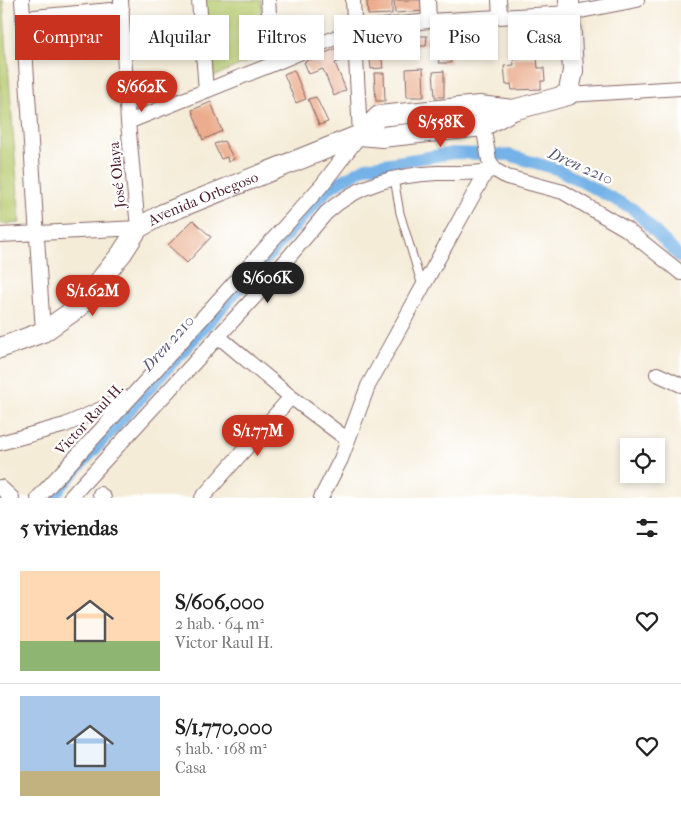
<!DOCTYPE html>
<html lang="es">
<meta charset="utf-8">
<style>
body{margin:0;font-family:"IM FELL French Canon",serif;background:#f6f6f6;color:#222;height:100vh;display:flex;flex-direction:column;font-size:19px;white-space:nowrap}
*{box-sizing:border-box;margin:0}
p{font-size:16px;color:#767676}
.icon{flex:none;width:28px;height:28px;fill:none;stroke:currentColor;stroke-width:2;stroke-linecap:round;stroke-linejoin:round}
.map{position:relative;height:498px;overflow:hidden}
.side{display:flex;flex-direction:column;background:#fff;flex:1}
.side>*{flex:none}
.banner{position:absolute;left:15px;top:15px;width:651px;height:45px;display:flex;gap:10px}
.buttons{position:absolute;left:620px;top:438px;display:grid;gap:10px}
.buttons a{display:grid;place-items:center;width:45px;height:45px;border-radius:0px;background:#fff;box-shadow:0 2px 8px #0003;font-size:25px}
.price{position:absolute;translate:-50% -42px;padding:0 11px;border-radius:18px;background:#c8321e;color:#fff;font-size:16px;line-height:32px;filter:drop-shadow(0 1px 2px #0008)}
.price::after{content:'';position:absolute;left:50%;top:30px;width:15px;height:11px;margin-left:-8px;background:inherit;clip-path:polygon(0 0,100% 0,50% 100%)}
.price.on{background:#222;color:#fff}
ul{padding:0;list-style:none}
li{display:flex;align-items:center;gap:15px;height:125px;padding:0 20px}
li+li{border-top:1px solid #e0e0e0}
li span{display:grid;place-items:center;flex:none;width:140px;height:100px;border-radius:0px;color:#555}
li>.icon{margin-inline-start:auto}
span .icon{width:60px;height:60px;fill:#fffc;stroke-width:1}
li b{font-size:21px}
h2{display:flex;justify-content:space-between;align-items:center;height:60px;padding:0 20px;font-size:21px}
.tag{padding:0 18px;border-radius:0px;background:#fff;box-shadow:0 2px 8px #0003;font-size:18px;line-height:45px}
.tag.on{background:#c8321e;color:#fff}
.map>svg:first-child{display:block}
.green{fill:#b7cb6f;stroke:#80754d}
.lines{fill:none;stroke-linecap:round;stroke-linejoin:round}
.canal{stroke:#75b2e7;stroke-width:12}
.building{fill:#ebad8d}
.lane-casing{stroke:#866768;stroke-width:9}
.street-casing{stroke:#866768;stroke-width:16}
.secondary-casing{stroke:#866768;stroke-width:22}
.lane{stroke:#fff;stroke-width:7}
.street{stroke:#fff;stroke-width:14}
.secondary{stroke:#fff;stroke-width:20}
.labels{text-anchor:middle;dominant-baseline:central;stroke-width:4.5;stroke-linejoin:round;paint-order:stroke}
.street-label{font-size:15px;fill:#4a1f2b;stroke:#fff}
.water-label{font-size:16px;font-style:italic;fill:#5b5a76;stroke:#fff}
</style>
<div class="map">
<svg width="681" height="498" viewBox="0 0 681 498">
<rect width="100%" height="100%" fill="#fff"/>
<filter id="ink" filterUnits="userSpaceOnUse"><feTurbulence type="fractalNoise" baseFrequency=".02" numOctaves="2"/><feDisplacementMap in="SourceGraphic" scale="10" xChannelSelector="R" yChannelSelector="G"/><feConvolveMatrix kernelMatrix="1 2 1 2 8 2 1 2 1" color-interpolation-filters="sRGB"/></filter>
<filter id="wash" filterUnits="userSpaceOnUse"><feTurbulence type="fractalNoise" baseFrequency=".0096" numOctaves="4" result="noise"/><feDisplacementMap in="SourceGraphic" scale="20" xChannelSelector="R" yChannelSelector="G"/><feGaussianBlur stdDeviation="1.12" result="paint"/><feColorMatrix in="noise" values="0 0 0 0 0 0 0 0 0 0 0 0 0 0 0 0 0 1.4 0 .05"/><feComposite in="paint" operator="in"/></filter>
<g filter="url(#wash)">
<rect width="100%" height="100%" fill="#f5ecd8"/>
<!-- green -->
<path class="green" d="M0,0h3l17,223 -20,1z
M204,0h57l4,54 -55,24z"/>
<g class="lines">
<!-- canal -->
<path class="canal" d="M51,498l278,-310 37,-21 87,-14 56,2 50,15 74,39 48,49"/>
</g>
<g id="blocks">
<!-- building -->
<path class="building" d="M392,0v14l-24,1 -1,-14z
M394,0h32v11l-31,2z
M562,20l3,34h-17l-3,-33z
M512,23h6l2,32 -6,1z
M447,29l4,34h-12l-3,-33z
M371,34h16v18h-6l2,16 -12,1 -3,-32z
M405,36h22l-1,10h-9v2h-6l1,2h-7z
M344,45l5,13 -14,5 11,27 -12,6 -11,-27 -14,5 -5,-12z
M537,57l1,11h6l1,13h-4v8l-29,1 -1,-6 -5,1 -2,-19 10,-1 -1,-7z
M423,68l1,29h-17l-1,-28z
M294,70l12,29 -10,4 -12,-29z
M444,71v26h-9l-2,-25z
M374,73h10l1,28h-9z
M316,97l12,25 -9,3 -11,-26z
M211,102l11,29 -19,9 -11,-30z
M224,141l10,18 -6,3 -1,-5 -6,2 -7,-15z
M193,220l18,17 -24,26 -19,-18z"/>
</g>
</g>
<g filter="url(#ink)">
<use href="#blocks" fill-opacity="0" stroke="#866768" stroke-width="1"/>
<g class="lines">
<!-- lane casing -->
<g class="lane-casing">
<path id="lane" d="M394,178l6,35 22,73"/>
</g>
<!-- street casing -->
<g class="street-casing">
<path id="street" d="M22,0l21,332
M199,0l7,91
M268,0l5,64
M428,0l1,21
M499,0l1,16
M23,18l99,-9
M568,95l113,-7
M482,119l7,41 6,10 12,7 56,15 63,37 55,44
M128,122l145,-58 83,-35 73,-8 141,-8 67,-13
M0,235l138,-7 -10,-106 -7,-122
M218,336l73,61 57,43
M657,374l24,11
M0,443l65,-18 61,-27
M0,487l12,11
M100,494l4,4
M38,498l95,-103 189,-210 38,-50 -7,-135
M70,498l190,-207 66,-78c32,-29 69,-38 111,-40 20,0 39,1 58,-3
M202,498l89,-101
M321,498l20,-39 27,-73 118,-214"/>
</g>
<!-- secondary casing -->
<g class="secondary-casing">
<g id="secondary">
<path d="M360,135l22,2 101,-11 30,-16 55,-15 5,-24 -4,-71"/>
<path id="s1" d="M0,348l43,-16 36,-25 43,-54 16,-25 25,-14 197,-79 19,-19 100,-10 34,4"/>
</g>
</g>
<!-- lane -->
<use href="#lane" class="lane"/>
<!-- street -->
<use href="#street" class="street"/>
<!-- secondary -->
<use href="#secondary" class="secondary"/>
</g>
</g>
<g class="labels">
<!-- street labels -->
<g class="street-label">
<text transform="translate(117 175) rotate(-96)">José Olaya</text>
<text stroke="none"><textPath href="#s1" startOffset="260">Avenida Orbegoso</textPath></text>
<text transform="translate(89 419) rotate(-47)">Victor Raul H.</text>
</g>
<!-- water labels -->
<g class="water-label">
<text transform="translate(581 166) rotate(24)">Dren 2210</text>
<text transform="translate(168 343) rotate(-48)">Dren 2210</text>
</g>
</g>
</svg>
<div class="buttons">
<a><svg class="icon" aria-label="locate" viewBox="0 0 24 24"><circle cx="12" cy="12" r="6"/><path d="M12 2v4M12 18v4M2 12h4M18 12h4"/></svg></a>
</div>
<b class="price" style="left:142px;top:113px">S/662K</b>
<b class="price" style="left:441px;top:148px">S/558K</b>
<b class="price on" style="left:268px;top:304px">S/606K</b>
<b class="price" style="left:93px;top:317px">S/1.62M</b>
<b class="price" style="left:258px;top:457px">S/1.77M</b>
<div class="banner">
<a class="tag on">Comprar</a>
<a class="tag">Alquilar</a>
<a class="tag">Filtros</a>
<a class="tag">Nuevo</a>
<a class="tag">Piso</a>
<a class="tag">Casa</a>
</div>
</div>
<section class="side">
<h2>5 viviendas<svg class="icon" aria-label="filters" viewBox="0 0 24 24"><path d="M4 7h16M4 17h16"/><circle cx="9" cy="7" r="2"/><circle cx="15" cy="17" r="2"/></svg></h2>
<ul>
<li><span style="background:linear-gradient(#ffd9b3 70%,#8fb573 0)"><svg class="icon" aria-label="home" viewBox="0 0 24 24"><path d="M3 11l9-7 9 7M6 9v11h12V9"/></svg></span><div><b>S/606,000</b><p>2 hab. · 64 m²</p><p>Victor Raul H.</p></div><svg class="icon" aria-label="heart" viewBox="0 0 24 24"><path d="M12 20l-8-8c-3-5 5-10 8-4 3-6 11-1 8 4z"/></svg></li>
<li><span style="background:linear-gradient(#a9c7e8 75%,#c2b280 0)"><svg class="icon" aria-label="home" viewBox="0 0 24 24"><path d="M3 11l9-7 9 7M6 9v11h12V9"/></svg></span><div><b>S/1,770,000</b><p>5 hab. · 168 m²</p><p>Casa</p></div><svg class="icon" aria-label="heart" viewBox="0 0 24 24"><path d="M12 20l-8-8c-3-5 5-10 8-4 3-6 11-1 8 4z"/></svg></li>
</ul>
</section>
